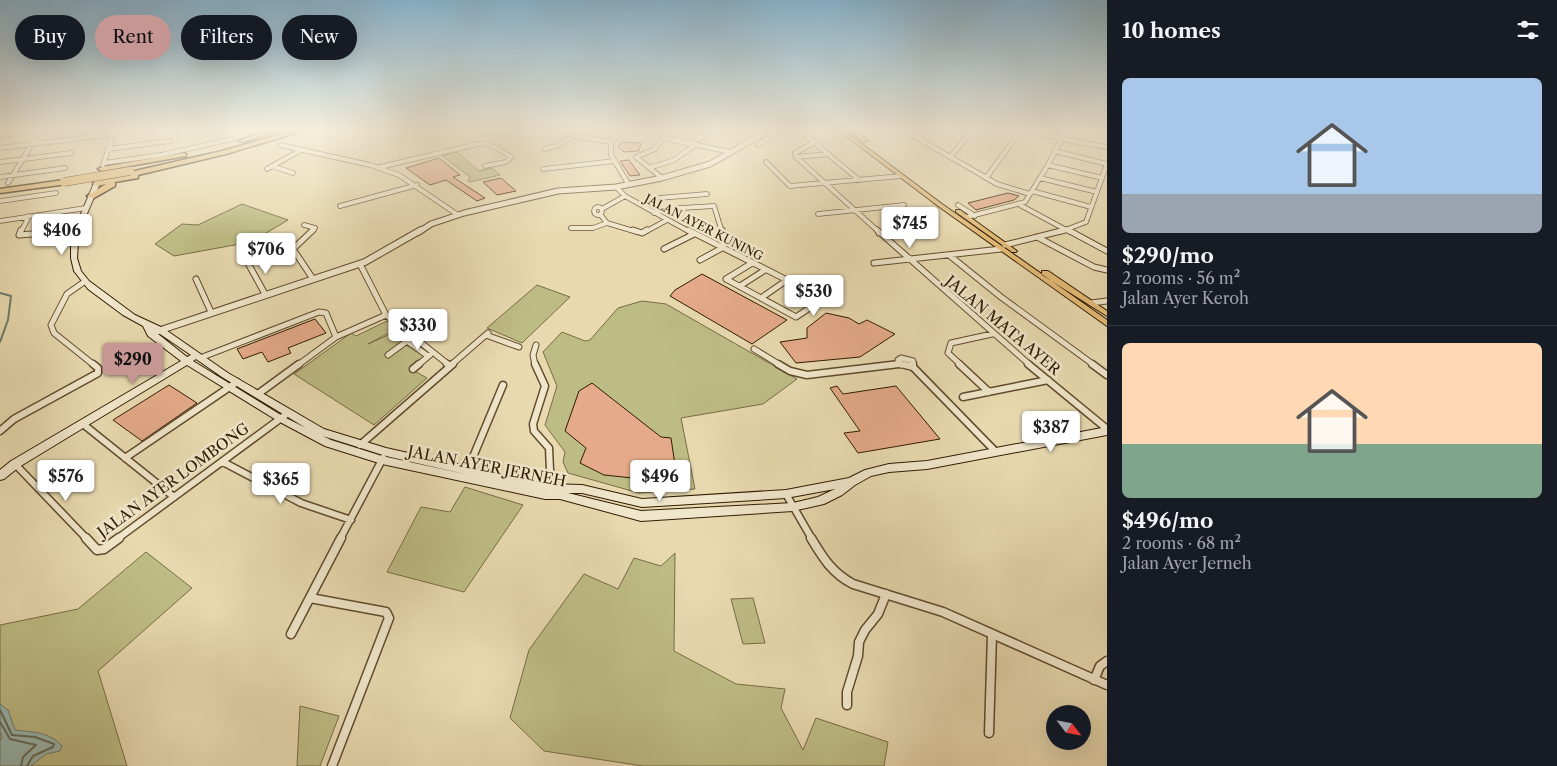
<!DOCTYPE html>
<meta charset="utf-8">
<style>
body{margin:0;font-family:"Libre Caslon Text",serif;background:#242831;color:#f1f3f6;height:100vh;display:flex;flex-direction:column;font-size:19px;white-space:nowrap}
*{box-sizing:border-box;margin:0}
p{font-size:16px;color:#9ea1a6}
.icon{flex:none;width:28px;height:28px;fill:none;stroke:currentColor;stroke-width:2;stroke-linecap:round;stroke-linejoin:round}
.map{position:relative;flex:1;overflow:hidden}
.drawer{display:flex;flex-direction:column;background:#171b24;width:450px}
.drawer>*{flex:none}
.hud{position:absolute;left:15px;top:15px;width:475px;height:45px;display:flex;gap:10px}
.needle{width:32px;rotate:122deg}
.controls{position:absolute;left:1046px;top:705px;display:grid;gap:10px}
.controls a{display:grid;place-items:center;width:45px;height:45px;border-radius:50%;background:#171b24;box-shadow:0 5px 20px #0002;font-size:25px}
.price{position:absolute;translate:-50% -42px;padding:0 11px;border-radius:5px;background:#fff;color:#222;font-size:16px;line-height:32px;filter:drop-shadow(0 1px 2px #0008)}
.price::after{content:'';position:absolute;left:50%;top:30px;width:15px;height:11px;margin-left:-8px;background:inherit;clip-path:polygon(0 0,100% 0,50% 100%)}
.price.selected{background:#c59692;color:#111}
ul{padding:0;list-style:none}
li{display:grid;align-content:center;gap:10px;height:265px;padding:0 15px}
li+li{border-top:1px solid #363941}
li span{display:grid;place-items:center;height:155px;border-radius:8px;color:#555}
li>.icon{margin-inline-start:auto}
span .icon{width:90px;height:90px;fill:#fffc;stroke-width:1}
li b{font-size:21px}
h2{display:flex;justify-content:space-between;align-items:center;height:60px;padding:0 15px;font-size:21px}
.chip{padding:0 18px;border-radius:22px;background:#171b24;box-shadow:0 5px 20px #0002;font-size:18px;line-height:45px}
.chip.selected{background:#c59692;color:#111}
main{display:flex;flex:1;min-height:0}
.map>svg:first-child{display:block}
.green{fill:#bebc85;stroke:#786c44}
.water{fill:#99b9b2;stroke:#6f7a6c}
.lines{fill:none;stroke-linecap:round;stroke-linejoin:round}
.shore{stroke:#656a5a;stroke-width:2}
.stream{stroke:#6f7a6c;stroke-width:2}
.building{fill:#e4aa89;stroke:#311c02}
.minor-far3-casing{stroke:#5f4b2d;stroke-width:5.5}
.minor-far2-casing{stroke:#5f4b2d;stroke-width:7}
.minor-far1-casing{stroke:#5f4b2d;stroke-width:9}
.minor-casing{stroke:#5f4b2d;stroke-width:11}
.tertiary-far1-casing{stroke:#5f4b2d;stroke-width:7}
.tertiary-casing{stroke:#5f4b2d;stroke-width:8}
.secondary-casing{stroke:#311c02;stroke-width:2}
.primary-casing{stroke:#311c02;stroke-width:2}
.motorway-casing{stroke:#311c02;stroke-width:3}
.minor-far3{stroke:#f0e6cb;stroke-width:4}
.minor-far2{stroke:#f0e6cb;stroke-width:5}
.minor-far1{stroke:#f0e6cb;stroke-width:6}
.minor{stroke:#f0e6cb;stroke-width:8}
.tertiary-far1{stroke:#f0e6cb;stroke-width:5}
.tertiary{stroke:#f0e6cb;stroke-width:6}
.secondary{fill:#f0e6cb;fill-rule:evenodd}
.primary{fill:#e4bc78;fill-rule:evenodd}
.motorway{fill:#e4bc78;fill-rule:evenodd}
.motorway-bridge-casing{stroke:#311c02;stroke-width:9;stroke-linecap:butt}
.motorway-bridge{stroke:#e4bc78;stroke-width:8}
.labels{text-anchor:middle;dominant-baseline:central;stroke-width:5;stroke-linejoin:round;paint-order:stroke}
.far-street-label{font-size:12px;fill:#311c02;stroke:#f0e6cb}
.street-label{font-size:15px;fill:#311c02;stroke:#f0e6cb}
</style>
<main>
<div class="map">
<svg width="1107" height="766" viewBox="0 0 1107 766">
<rect width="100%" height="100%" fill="#e8d9af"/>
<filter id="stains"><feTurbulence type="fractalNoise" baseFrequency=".004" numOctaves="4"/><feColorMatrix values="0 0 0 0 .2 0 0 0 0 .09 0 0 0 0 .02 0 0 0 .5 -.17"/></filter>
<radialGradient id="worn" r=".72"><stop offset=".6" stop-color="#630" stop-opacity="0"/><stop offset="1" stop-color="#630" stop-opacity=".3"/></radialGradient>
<!-- green -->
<path class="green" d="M457,152l22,19 13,-3 8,7 -30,7 -2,-1 2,-4 -28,-21z
M242,204l46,16 -37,22 -77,14 -19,-12 27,-20 16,1z
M537,285l33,12 -48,46 -35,-15z
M642,301l24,3 131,75 -34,25 -82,14 14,71 -56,4 -71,-20 -5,-11 2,-10 -20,-27 12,-39 -14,-34 19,-20 23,9 5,-1 28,-32z
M387,321l9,8 -28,15 27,-12 10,9 1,4 20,12 -15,12 16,9 -53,47 -80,-51 57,-41 5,3z
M465,487l58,18 -59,87 -77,-20 34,-65 29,5z
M146,552l46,36 -94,83 29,95h-127v-141l78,-16z
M675,553l-1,98 62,33 49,5 -4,19 22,42 13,-32 72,24 -4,24h-241l-99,-15 -34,-33 19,-68 55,-76 34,15 16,-31 27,8z
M753,598l12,45 -22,1 -12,-45z
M300,706l39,10 -19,50h-23z"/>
<!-- water -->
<path class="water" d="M0,704l8,6 7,20c17,2 35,2 47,16l-2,5 -14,3 -15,12h-31v-25l2,-4 -2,-6z"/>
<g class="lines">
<!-- shore -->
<path class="shore" d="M0,710l12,25 23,2 19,7 -1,3 -20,9 -6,10
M0,722l10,17 26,6 -13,12 -2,9"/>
<!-- stream -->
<path class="stream" d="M0,293l11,3 -3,24 -8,22"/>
</g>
<!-- building -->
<path class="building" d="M621,142l20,1 -2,8 -15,1 -6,-5z
M439,158l21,17 -7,2 32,21 -8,3 -31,-21 -16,5 -24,-17z
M629,160l11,15 -10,1 -10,-15z
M501,178l15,13 -19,4 -14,-13z
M1008,193l11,3 -5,4 -38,10 -8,-7z
M702,274l85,46 -35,24 -82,-48 5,-6z
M826,313l23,5 10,6 8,-4 28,14 -35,23 -64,6 -16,-21 27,-4v-10z
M315,319l11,14 -38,15 3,5 -23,9 -6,-10 -19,7 -6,-10z
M592,383l69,54 10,1 4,27 -23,15 -48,-5 -24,-12 6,-15 -21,-17 14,-40z
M169,385l28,18 -55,38 -29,-21z
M837,386l6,8 53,-8 44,53 -82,14 -14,-20 16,-2 -30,-43z"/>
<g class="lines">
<!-- minor-far3 casing -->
<g class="minor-far3-casing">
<path id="minor-far3" d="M188,129h2
M626,129l-15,13v13l18,30
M639,129l13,3 4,-3
M798,129l61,51
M902,129l95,55 33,10
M1028,129l33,10 46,8
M0,135l57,-6
M918,138l10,-9
M676,141l18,-12
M689,144l27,-15
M280,145l90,20 29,10 59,40
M758,145l19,-12 22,-4
M0,148l157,-19
M108,149l62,-8
M545,149l14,-4 15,-9 37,6
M1055,151l52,13
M796,157l83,75
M796,157l33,-3
M796,157l-1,-4 20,-11
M950,157l24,-28
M0,162l71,-9
M766,162l24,24 111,-10
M104,163l57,-8 71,-16
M103,165l12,-36
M1048,165l54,13
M272,166l21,7
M380,167l102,-24 15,5 14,9 -5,5 -21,4
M649,168l25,-8 21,-15
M267,169l34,-19
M543,169l72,-8
M0,177l65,-9
M662,178l-26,-21 19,-8 7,-11 69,14
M986,178l36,-49
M1040,178l57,14
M8,183l33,-54
M616,187l9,9 65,36
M1032,191l59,16
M659,198l48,-4
M0,201l56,-8
M958,205l17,11
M1020,205l50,27
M340,206l77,-21
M594 211a4 4 0 1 1 8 0a4 4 0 1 1-8 0Z
M602,209l23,-13
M654,213l11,-4 49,-3 8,26
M818,214l86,-9
M967,217l58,-15 23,-37 16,-32 -12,-4
M0,221l86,-13
M607,223l30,9
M304,225l11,3 -4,4
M571,228h22l14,-5 -7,-9
M21,232l8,-16
M645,232l22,-12
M891,232l41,-5
M1060,232l26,-10 21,-58"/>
</g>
<!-- minor-far2 casing -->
<g class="minor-far2-casing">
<path id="minor-far2" d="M21,230l-2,5 13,-1
M313,230l-20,19 20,30
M633,230l9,3 5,-3
M688,230l99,50 -26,18
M722,230l4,13
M877,230l153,135
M1068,230l39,21
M879,233l23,-3
M1037,237l57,30 13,3
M723,243l20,1 7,3
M1005,245l60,-15
M664,249l30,-15
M949,255l52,42 93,68
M700,260l22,-12
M874,263l127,-14
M360,264l26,51 63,50
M249,265l16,29
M196,279l15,33
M726,279l70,38 24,-16
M726,279l26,-16
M84,282l-17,12 -16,31 3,8 40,32
M740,286l25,-16
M1091,303l16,-2
M486,335l33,12
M754,349l26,16
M388,355l19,-14 21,15
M200,358l119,-46 7,1 10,24
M298,365l38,-28 50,-22
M418,365l12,-10
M451,365l37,-32
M535,365l-2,-10 3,-10
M890,365l9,-1
M901,365l-3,-5 3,-2 12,3v4
M961,365l-13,-12 3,-10 41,-9"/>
</g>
<!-- minor-far1 casing -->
<g class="minor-far1-casing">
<path id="minor-far1" d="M447,364l3,2
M535,364l10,22 -12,38 1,7 15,17 1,22 8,18
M778,364l12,7 17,4 92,-11
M901,364l12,3v-3
M959,364l30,28
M1028,364l79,65
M1092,364l15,11
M913,367l82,84
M413,369l6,-5
M258,394l41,-30
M963,397l85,-17
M83,424l91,73
M0,431l14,-12 84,-46v-5l-5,-4
M360,445l93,-81
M125,458l112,-76
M223,462l78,41 50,17
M15,464l72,75
M468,469l35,-84
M786,494l26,45
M117,539l171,-126
M340,539l43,-81"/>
</g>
<!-- minor casing -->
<g class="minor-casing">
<path id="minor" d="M86,538l11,12 7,-1 15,-11
M811,538c12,20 21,35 42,46l90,28 164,73
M310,598l76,14 3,6 -57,148
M291,634l50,-96
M1094,680l6,-14 7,-5
M847,705v-13l11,-36 1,-14 6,-12 13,-16 8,-20
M989,733l3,-98"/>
</g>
<!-- tertiary-far1 casing -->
<g class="tertiary-far1-casing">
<path id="tertiary-far1" d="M1105,129h2
M419,232l12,-8 33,-11 94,-22 58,-4 46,-9 48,-14 49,-28 20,-7"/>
</g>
<!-- tertiary casing -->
<g class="tertiary-casing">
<path id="tertiary" d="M155,332l210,-70 56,-32"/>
</g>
<!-- secondary casing -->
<g class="secondary-casing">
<path id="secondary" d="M100,174l3,2 -17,40 -8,28 -1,14 4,13 8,10 46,34 28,13 65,45 96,56 62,19 161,36 35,1 60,14 144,-9 63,-12 16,-8 24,-6 38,-3 180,-34v8l-180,34 -38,3 -18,4 -16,9 -13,10 -18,9 -31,7 -152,10 -81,-22h-15l-163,-35 -57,-18 -47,-25 -91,-56 -168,102 -15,12 -4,1v-10l11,-9 170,-100 -33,-25 -5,-10 -20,-11 -35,-26 -14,-18 -3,-13v-14l3,-14 23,-54zM153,330l4,2 34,23 -4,2zM196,359l26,18 84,51 -22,-11 -91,-56zM323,436l63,20 83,19 -87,-19 -51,-16zM835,489l-17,8 -25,6 -152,8 -73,-18h14l60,14 144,-9z"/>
</g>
<!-- primary casing -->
<g class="primary-casing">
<path id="primary" d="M837,129h5l100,75 165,116v6l-169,-120z
M848,129h5l15,12 -5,1z
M956,210h4l57,41 -1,1h-4l-56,-40z
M1042,271h6l59,40v5l-65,-41z"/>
</g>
<!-- motorway casing -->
<g class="motorway-casing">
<path id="motorway" d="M274,129h9l-40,13 -5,-1z
M300,129h9l-83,25 -88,21v3l-23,4v4l-21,12 -7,-2 19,-12 -9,2 -4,-2 1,-2 29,-6v-3h3l96,-22z
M184,153l2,1v2l-84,15 -4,-2 4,-2z
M64,180l4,2 -1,2 -67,9v-4z"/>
</g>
<!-- minor-far3 -->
<use href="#minor-far3" class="minor-far3"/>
<!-- minor-far2 -->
<use href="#minor-far2" class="minor-far2"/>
<!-- minor-far1 -->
<use href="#minor-far1" class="minor-far1"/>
<!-- minor -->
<use href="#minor" class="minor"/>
<!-- tertiary-far1 -->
<use href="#tertiary-far1" class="tertiary-far1"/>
<!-- tertiary -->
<use href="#tertiary" class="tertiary"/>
<!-- secondary -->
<use href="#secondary" class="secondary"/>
<!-- primary -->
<use href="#primary" class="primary"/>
<!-- motorway -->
<use href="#motorway" class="motorway"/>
<!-- motorway-bridge casing -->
<g class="motorway-bridge-casing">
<path id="motorway-bridge" d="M64,182l66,-11"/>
</g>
<!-- motorway-bridge -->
<use href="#motorway-bridge" class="motorway-bridge"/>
</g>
<!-- sky -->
<linearGradient id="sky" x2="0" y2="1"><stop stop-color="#88b6d2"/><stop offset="0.55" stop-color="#f5eedb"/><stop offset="1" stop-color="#f5eedb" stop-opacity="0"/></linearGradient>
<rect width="1107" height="236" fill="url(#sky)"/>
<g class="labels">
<!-- far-street labels -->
<g class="far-street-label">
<text transform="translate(704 227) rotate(27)">JALAN AYER KUNING</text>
</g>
<!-- street labels -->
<g class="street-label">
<text transform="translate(1003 325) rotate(40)">JALAN MATA AYER</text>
<text transform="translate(487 466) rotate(11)">JALAN AYER JERNEH</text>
<text transform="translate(173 480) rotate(-36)">JALAN AYER LOMBONG</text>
</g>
</g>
<rect width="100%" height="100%" filter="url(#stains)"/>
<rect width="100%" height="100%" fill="url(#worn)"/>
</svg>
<div class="controls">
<a><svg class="needle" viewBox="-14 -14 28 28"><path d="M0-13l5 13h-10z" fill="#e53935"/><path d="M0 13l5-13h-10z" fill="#9ea1a6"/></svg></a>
</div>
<b class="price" style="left:910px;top:249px">$745</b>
<b class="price" style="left:62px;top:256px">$406</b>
<b class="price" style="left:266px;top:275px">$706</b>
<b class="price" style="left:814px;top:317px">$530</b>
<b class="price" style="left:418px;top:351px">$330</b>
<b class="price selected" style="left:133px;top:385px">$290</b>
<b class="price" style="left:1051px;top:453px">$387</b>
<b class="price" style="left:66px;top:502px">$576</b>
<b class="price" style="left:660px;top:502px">$496</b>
<b class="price" style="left:281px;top:505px">$365</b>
<div class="hud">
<a class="chip">Buy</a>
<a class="chip selected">Rent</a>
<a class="chip">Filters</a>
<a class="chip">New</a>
</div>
</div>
<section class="drawer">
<h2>10 homes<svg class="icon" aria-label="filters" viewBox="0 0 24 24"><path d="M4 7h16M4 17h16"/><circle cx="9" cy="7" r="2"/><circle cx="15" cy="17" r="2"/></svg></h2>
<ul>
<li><span style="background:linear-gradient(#a9c7e8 75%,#9aa5b1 0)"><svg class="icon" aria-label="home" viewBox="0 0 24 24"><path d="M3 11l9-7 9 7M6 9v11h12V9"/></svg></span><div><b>$290/mo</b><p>2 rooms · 56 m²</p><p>Jalan Ayer Keroh</p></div></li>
<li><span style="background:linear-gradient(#ffd9b3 65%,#7fa58c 0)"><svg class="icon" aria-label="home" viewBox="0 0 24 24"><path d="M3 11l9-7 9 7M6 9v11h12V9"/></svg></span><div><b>$496/mo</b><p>2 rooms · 68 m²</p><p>Jalan Ayer Jerneh</p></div></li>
</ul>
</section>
</main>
